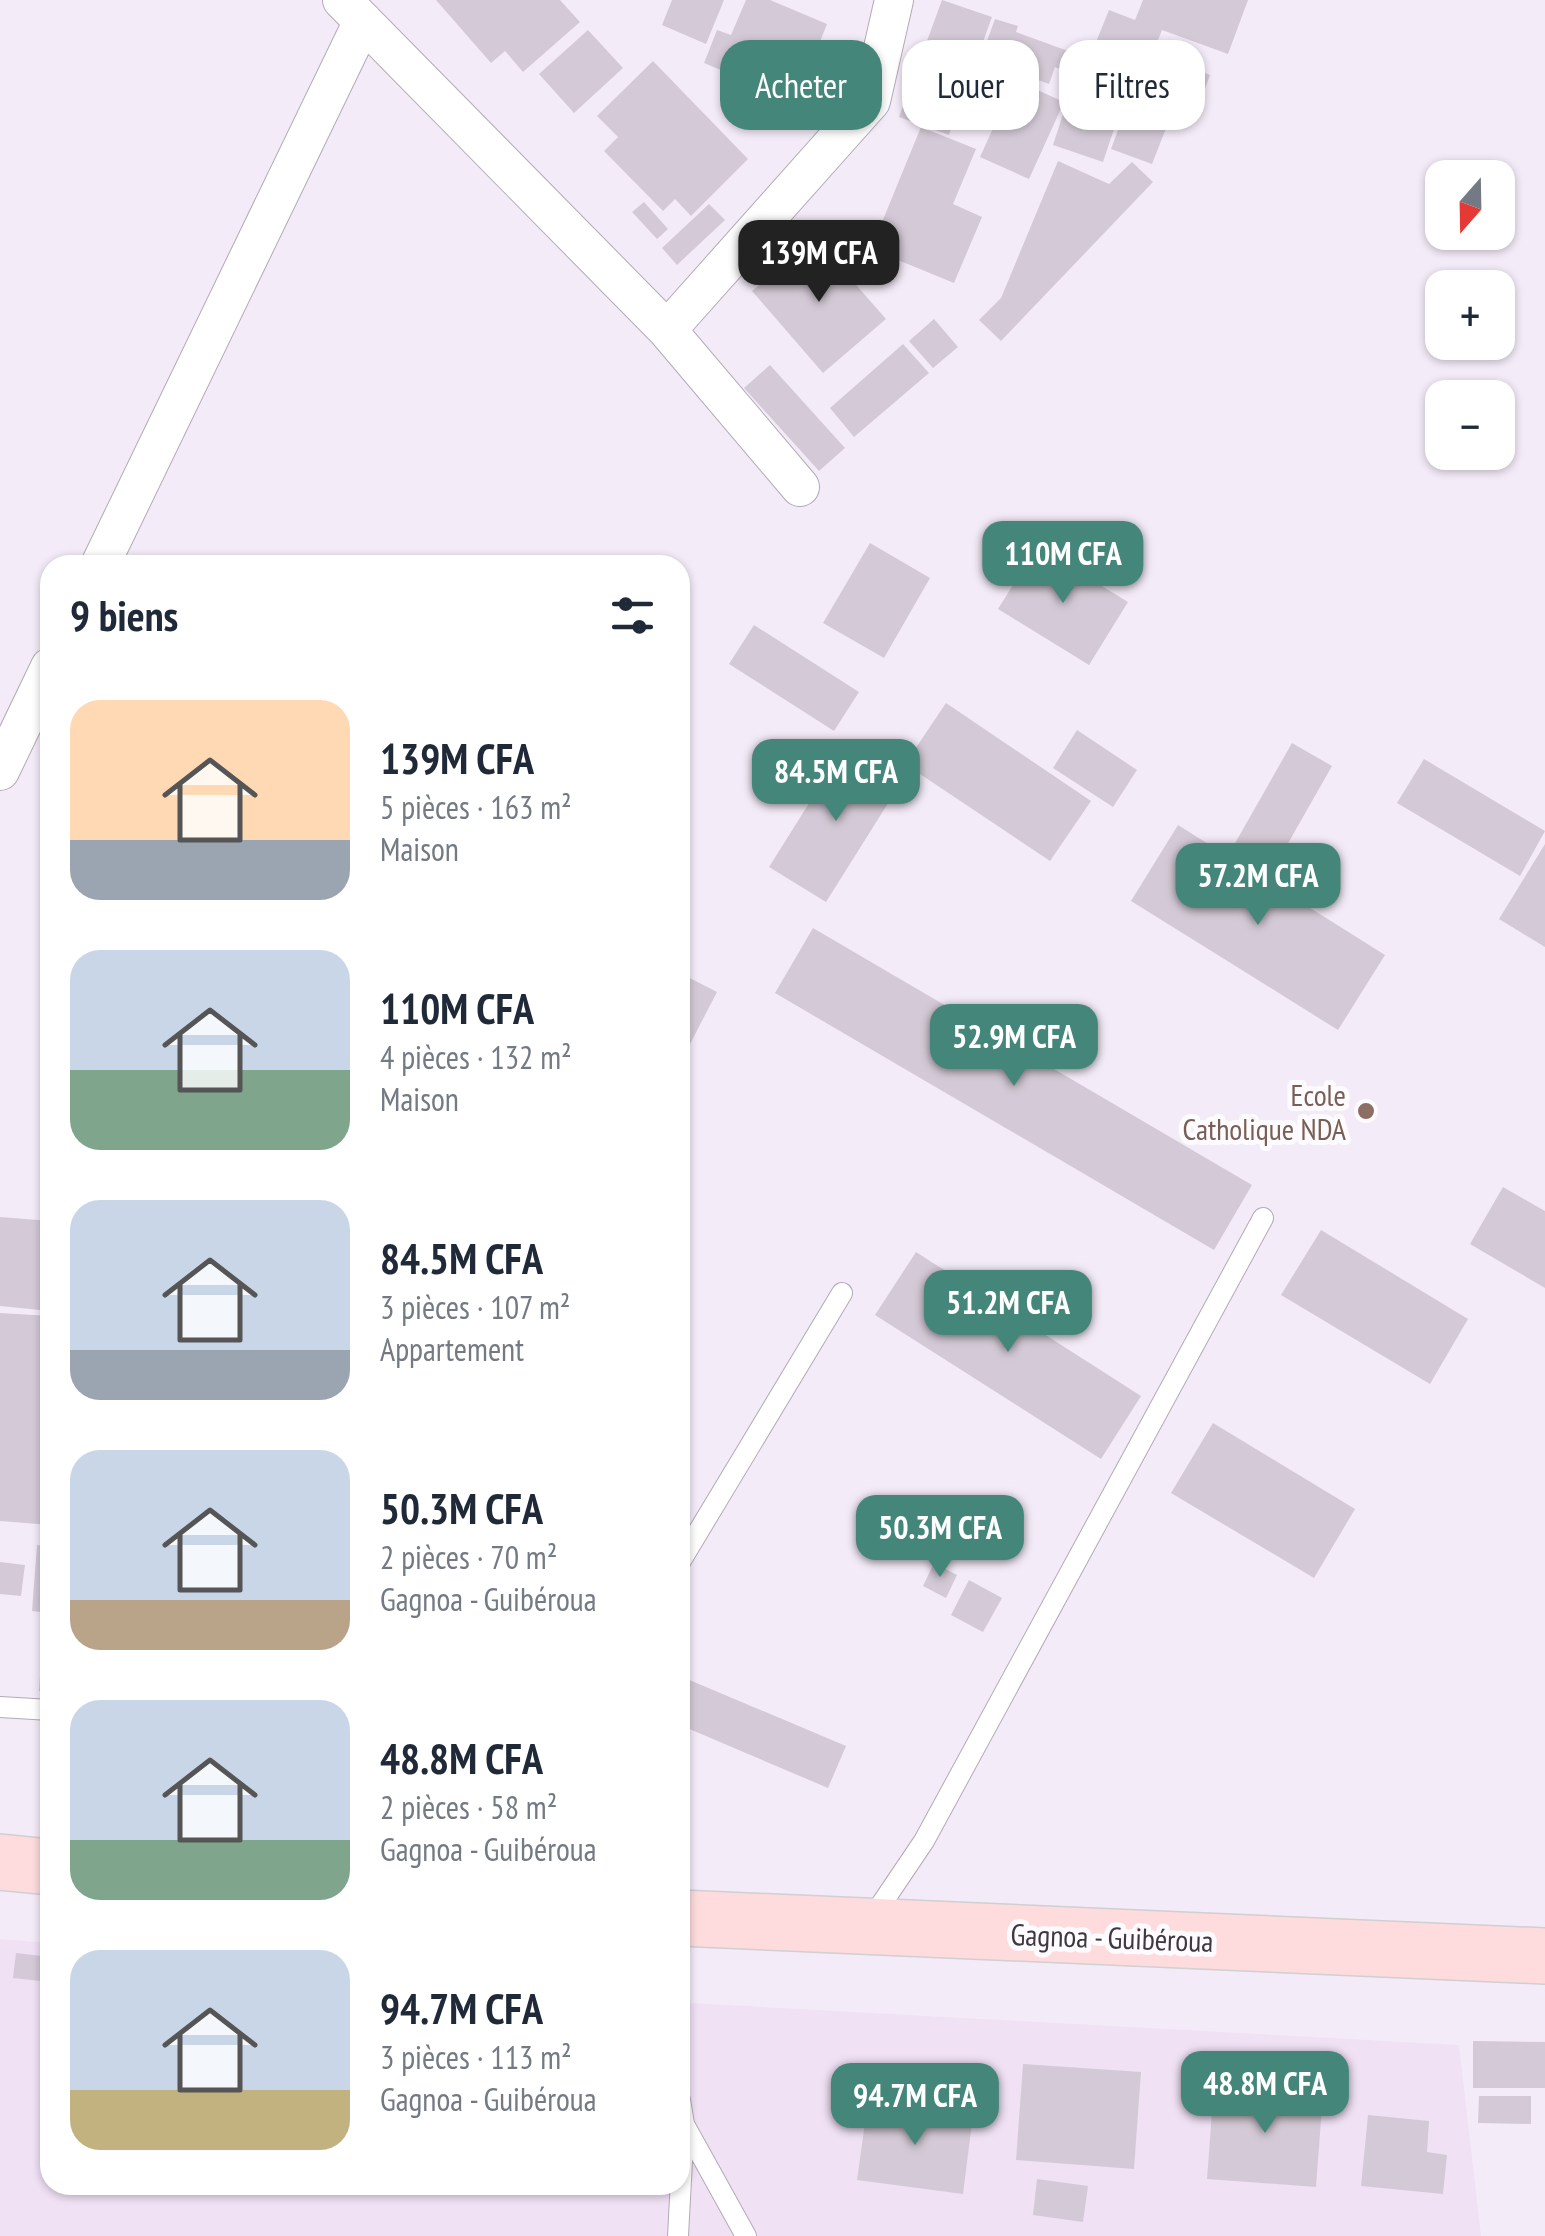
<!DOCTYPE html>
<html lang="fr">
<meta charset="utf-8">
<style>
body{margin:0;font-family:"PT Sans Narrow",sans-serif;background:#f6f6f7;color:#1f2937;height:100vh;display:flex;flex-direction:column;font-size:38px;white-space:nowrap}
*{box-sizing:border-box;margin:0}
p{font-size:32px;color:#747a83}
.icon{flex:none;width:55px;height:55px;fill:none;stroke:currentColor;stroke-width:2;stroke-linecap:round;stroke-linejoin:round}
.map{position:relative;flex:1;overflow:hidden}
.side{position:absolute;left:40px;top:555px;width:650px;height:1640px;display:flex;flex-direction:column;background:#fff;border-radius:30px;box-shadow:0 2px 8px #0004}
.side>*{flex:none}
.hud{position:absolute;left:720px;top:40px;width:675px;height:90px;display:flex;gap:20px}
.needle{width:65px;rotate:200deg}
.fabs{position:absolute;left:1425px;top:160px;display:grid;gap:20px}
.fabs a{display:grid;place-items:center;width:90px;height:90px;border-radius:20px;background:#fff;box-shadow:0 2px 8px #0004;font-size:50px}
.price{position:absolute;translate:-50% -85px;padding:0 22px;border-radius:20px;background:#44877a;color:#fff;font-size:32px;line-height:65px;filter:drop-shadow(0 2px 5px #0008)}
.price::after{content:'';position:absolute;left:50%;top:60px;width:30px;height:22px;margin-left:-15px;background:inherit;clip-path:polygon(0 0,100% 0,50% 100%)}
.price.current{background:#222;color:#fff}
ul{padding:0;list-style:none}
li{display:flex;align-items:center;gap:30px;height:250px;padding:0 30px}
li span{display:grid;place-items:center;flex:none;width:280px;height:200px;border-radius:30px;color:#555}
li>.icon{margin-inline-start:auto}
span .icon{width:120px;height:120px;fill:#fffc;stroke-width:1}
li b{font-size:42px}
h2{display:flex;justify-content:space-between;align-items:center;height:120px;padding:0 30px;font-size:42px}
.chip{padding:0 35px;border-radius:30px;background:#fff;box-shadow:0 2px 8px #0004;font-size:35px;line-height:90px}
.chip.current{background:#44877a;color:#fff}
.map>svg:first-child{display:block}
.built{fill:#f0e1f5}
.building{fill:#d4cad7}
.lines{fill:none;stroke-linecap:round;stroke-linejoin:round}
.lane-casing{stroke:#b3aab6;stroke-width:22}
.street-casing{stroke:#b3aab6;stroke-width:40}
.primary-casing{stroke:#d0cfd1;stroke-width:58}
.lane{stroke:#fff;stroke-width:20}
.street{stroke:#fff;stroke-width:38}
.primary{stroke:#fedcdd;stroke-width:55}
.education-dot{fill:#8d6e63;stroke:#fdfbfe;stroke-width:4}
.labels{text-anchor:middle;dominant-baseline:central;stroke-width:10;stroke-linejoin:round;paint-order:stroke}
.education-label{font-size:30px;fill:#785e54;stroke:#fdfbfe;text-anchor:end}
.street-label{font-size:30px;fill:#3d393e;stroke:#fdfbfe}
</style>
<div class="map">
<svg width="1545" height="2236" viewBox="0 0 1545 2236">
<rect width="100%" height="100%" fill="#f4ebf8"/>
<!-- built -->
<path class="built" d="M0,1939l50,4v242h630v-150l8,-1 1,-31 770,42 22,191h-1481z"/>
<!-- building -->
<path class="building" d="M436,0h124l20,22 -57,50 -18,-21 -14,12z
M672,0h52l-18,44 -44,-19z
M746,0h24l57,24 -12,30 3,2 -19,47 -95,-40 13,-33 14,5z
M942,0l50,17 -43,118 -50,-18z
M1143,0h105l-20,54 -66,-24 -21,53 -53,-21 21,-52 26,10z
M995,19l23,7 -2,6 52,19 -6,19 -7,-3 -6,17 -46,-17 -8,23 -23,-8z
M588,30l35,38 -49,45 -35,-39z
M1160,57l50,18 -11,30 -50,-19z
M653,61l95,98 -57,57 -16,-17 -12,12 -59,-60 14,-14 -21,-21z
M1089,66l17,7 -10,24 -17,-7z
M1015,80l49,22 -35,77 -49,-22z
M1134,87l42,16 -24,61 -41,-15z
M1064,111l50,18 -11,33 -50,-17z
M921,127l55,22 -23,55 29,13 -28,66 -83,-34z
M1058,161l51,23 23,-22 21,20 -152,159 -22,-21 22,-22z
M644,202l24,27 -11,10 -25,-27z
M709,204l16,16 -48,45 -15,-17z
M815,238l71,81 -63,54 -71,-82z
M934,319l24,28 -25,21 -24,-27z
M903,344l26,29 -75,64 -24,-29z
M770,365l75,83 -26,23 -75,-83z
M870,543l60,35 -46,80 -61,-35z
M1037,546l91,56 -39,63 -91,-56z
M754,625l105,67 -25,39 -105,-67z
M946,703l145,98 -41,60 -145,-97z
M1077,730l60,40 -24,37 -60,-39z
M1292,743l40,23 -62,109 -40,-23z
M845,746l57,35 -76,121 -57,-35z
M1424,759l121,72 -25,45 -123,-73z
M1178,825l207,130 -47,75 -207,-129z
M1545,844v103l-46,-28z
M813,928l439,257 -38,65 -439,-257z
M680,973l37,19 -28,54 -9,-4z
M1503,1187l42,24v77l-75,-44z
M0,1217l50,4v90l-50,-5z
M1321,1230l147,89 -38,65 -149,-89z
M916,1252l225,144 -40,63 -226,-144z
M0,1313l50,3v209l-50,-4z
M1213,1423l142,86 -41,69 -143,-85z
M37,1545l13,1v67l-18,-2z
M0,1562l25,3 -4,31 -21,-2z
M934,1563l23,12 -11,23 -23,-12z
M969,1580l33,18 -19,34 -32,-17z
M41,1661l9,1v30l-11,-1z
M680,1676l166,70 -18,42 -148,-63z
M16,1953l34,4v25l-37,-4z
M1473,2041l72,1v46h-72z
M1023,2064l118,8 -7,97 -118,-9z
M914,2068l26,1 -1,24 -26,-1z
M1214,2085l109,8 -7,94 -109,-8z
M1479,2096h52v28l-53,-1z
M868,2101l105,14 -10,79 -106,-14z
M1368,2115l61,6 -2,31 20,3 -4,39 -82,-8z
M1037,2179l51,7 -5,36 -50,-7z"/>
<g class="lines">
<!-- lane casing -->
<g class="lane-casing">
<path id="lane" d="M680,1562l162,-269
M0,1707l50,3
M870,1921l54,-80 339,-623
M685,2126l61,110
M678,2236l6,-112 -4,-24"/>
</g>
<!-- street casing -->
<g class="street-casing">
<path id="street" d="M342,0l325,330 133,157
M667,330l204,-229 23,-101
M100,565l263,-544
M0,771l50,-104"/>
</g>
<!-- primary casing -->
<g class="primary-casing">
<path id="primary" d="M0,1862l50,5
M680,1918l865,38"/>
</g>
<!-- lane -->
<use href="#lane" class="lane"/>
<!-- street -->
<use href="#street" class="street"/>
<!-- primary -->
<use href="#primary" class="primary"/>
</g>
<!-- markers -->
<circle class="education-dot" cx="1366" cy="1111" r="10"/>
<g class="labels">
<!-- education labels -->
<g class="education-label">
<text x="1346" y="1094">Ecole<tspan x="1346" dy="34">Catholique NDA</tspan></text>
</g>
<!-- street labels -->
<g class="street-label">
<text transform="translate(1112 1937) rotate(2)">Gagnoa - Guibéroua</text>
</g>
</g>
</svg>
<div class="fabs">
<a><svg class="needle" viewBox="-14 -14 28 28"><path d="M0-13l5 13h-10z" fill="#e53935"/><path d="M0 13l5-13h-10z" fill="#747a83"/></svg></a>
<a>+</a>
<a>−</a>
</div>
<b class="price current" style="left:819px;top:305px">139M CFA</b>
<b class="price" style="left:1063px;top:606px">110M CFA</b>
<b class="price" style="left:836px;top:824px">84.5M CFA</b>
<b class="price" style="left:1258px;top:928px">57.2M CFA</b>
<b class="price" style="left:1014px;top:1089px">52.9M CFA</b>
<b class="price" style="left:1008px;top:1355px">51.2M CFA</b>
<b class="price" style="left:940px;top:1580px">50.3M CFA</b>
<b class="price" style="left:1265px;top:2136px">48.8M CFA</b>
<b class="price" style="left:915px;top:2148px">94.7M CFA</b>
<div class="hud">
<a class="chip current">Acheter</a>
<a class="chip">Louer</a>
<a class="chip">Filtres</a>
</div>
<section class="side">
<h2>9 biens<svg class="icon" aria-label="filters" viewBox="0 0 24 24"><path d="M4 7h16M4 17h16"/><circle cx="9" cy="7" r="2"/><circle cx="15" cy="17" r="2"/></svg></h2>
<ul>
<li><span style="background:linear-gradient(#ffd9b3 70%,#9aa5b1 0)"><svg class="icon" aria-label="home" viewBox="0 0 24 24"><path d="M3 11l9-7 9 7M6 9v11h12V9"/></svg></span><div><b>139M CFA</b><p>5 pièces · 163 m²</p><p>Maison</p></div></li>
<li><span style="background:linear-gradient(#c9d6e8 60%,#7fa58c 0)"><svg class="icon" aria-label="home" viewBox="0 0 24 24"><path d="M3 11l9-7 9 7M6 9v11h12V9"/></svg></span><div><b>110M CFA</b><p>4 pièces · 132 m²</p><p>Maison</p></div></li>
<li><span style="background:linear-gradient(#c9d6e8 75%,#9aa5b1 0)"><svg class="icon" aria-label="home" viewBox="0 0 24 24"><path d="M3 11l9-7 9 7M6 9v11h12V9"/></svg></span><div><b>84.5M CFA</b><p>3 pièces · 107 m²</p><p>Appartement</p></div></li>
<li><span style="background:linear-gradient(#c9d6e8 75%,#b9a48a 0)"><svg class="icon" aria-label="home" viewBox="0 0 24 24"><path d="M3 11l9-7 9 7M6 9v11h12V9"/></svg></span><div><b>50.3M CFA</b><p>2 pièces · 70 m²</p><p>Gagnoa - Guibéroua</p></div></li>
<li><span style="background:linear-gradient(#c9d6e8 70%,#7fa58c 0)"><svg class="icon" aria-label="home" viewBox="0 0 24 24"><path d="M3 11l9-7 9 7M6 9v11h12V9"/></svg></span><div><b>48.8M CFA</b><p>2 pièces · 58 m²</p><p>Gagnoa - Guibéroua</p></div></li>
<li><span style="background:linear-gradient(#c9d6e8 70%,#c2b280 0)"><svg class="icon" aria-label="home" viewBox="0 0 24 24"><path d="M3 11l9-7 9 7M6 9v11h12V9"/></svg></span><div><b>94.7M CFA</b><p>3 pièces · 113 m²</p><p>Gagnoa - Guibéroua</p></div></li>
</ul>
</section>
</div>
